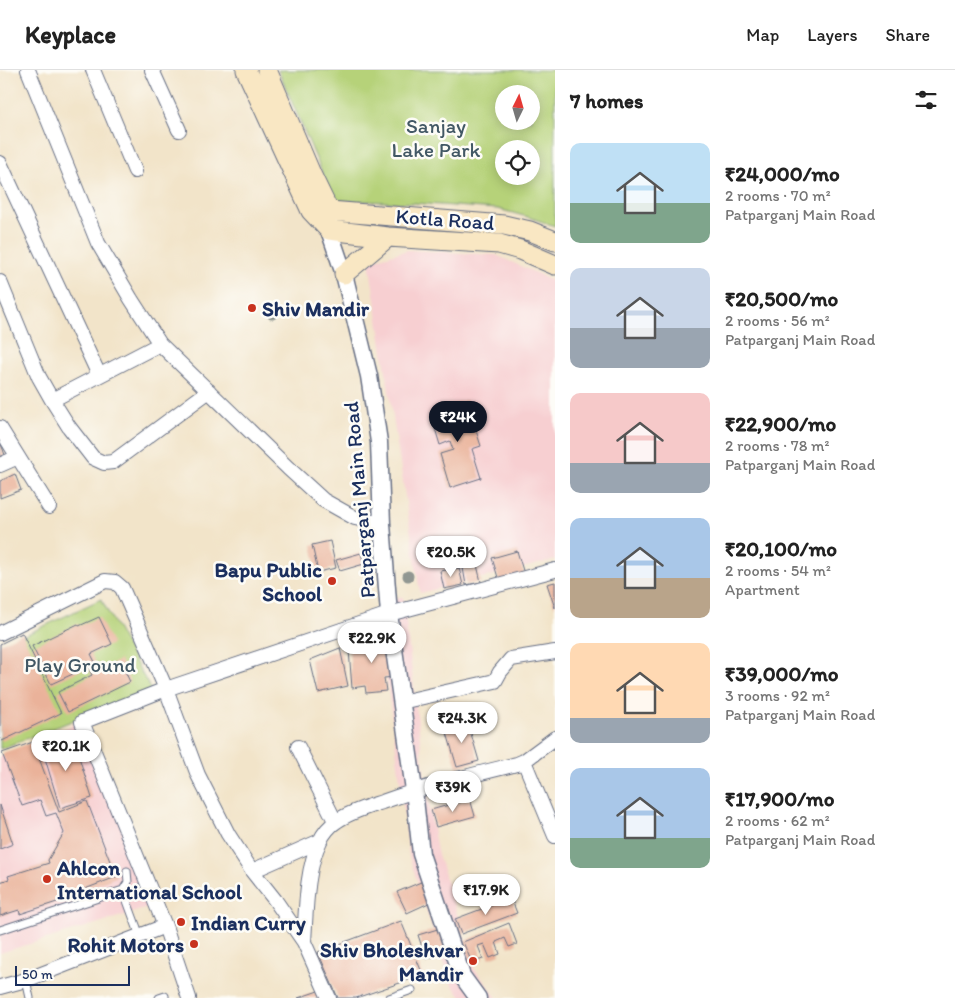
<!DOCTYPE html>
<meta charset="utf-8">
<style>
body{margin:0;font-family:Itim,sans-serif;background:#f6f6f6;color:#222;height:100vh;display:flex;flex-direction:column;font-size:19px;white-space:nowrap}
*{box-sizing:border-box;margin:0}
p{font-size:16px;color:#767676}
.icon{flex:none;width:28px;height:28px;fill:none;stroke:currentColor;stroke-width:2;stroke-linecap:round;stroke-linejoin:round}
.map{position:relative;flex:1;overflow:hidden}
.drawer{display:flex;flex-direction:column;background:#fff;width:400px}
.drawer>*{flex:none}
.needle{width:32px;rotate:5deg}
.fabs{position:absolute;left:495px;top:15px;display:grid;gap:10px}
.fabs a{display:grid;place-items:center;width:45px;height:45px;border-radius:50%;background:#fff;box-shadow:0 2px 12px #0003;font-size:25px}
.scale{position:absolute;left:15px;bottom:12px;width:115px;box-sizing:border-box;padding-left:5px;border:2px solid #1b2f5e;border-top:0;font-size:14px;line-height:18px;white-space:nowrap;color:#1b2f5e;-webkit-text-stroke:4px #fdfcf7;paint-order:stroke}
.price{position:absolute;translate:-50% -42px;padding:0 11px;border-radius:18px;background:#fff;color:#222;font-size:16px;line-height:32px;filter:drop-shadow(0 1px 2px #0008)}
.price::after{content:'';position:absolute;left:50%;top:30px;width:15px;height:11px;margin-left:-8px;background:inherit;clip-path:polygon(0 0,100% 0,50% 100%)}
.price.current{background:#111827;color:#fff}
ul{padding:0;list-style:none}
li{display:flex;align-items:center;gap:15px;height:125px;padding:0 15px}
li span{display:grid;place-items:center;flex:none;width:140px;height:100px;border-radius:10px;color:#555}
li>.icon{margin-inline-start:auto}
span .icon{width:60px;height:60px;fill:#fffc;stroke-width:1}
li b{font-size:21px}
h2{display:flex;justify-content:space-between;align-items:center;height:60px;padding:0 15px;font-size:21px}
header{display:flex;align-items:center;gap:30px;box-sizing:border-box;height:70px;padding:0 25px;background:#fff;border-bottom:1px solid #e0e0e0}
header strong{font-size:24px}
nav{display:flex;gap:28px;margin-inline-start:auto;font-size:18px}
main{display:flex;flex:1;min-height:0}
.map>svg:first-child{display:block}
.built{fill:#f7cfd1}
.green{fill:#b6d279;stroke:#68806c;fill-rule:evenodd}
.building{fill:#eab29a}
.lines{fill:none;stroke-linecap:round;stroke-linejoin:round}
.service-casing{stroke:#666e83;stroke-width:9}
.minor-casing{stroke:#666e83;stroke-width:16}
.tertiary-casing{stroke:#666e83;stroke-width:19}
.secondary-casing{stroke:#666e83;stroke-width:21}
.service{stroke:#fff;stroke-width:7}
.minor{stroke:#fff;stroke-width:14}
.tertiary{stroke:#fff;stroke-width:16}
.secondary{stroke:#f9e7c3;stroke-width:19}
.tree{fill:#919792}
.poi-dot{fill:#c8321e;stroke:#fdfcf7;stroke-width:2}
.labels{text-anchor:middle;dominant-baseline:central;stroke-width:5;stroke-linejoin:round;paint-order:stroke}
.park-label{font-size:21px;fill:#425865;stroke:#fdfcf7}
.street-label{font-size:21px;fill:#1b2f5e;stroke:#fdfcf7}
.poi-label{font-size:21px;font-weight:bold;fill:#1b2f5e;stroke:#fdfcf7;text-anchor:start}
</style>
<header>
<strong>Keyplace</strong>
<nav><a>Map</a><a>Layers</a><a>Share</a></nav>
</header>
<main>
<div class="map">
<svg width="555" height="928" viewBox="0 0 555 928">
<rect width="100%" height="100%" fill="#fdfcf7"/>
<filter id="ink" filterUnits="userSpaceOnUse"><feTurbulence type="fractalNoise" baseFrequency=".02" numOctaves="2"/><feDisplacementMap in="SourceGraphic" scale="10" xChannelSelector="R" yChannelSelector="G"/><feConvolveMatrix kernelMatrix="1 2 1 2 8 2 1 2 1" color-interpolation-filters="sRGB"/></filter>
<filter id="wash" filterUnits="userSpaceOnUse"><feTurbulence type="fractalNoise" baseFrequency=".0096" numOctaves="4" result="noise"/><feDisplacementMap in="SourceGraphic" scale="20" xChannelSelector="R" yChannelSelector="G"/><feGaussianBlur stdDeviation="1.12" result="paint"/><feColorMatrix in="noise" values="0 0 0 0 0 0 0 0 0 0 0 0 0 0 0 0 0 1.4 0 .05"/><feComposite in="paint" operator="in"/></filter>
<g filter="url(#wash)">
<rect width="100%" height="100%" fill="#f2e4c9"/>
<!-- built -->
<path class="built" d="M408,180l88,5 42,19 17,9v277l-135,33 -51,-332z
M403,527l22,183 12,71 37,117 23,30h-35l-12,-16 -41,-126 -8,-68 -24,-183z
M77,653l81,182 -158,48v-197z"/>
<!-- green -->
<path class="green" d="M278,0h277v156l-27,-9 -30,-8 -86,-6 -78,-3zM504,24h27v27h-27zM504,79h27v27h-27z
M101,529l50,91 -151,59v-102z"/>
<g id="blocks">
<!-- building -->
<path class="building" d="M466,330l15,46 -9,3 9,29 -31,10 -10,-34 13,-4 -3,-9 -10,4 -10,-33z
M0,371l5,14 -5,2z
M15,404l6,16 -21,8v-17z
M330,471l6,27 -18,4 -6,-27z
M517,481l8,26 -25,7 -8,-26z
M361,483l3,11 -24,7 -4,-11z
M477,495l4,17 -15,3 -3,-17z
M459,498l4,17 -19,4 -4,-18z
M555,512v26l-8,-24z
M99,547l13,27 -21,10 8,16 21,-10 10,22 -62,30 -10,-20 34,-17 -4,-8 -37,17 -19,-38 46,-22 1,2z
M22,563l39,80 -59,28 -2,-5v-92z
M390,563l5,44 -11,1 2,13 -20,2 -1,-7 -13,2 -3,-38 11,-3v-5z
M340,578l8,38 -30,7 -8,-33z
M467,650l12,41 -22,6 -12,-41z
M72,665l20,63 -32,10 -19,-63z
M33,672l26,70 28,-11 29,76 -57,22 1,2 -40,13 -1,-4 -19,6v-34l9,-3 -1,-3 41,-13 -1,-3 16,-27 -8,-20 -10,3 -6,-16 -18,6 -20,-53z
M470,729l5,17 -39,11 -5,-17z
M0,735l13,39 -13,5z
M421,812l10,20 -24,11 -10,-21z
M511,828l6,15 -56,21 -6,-15z
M401,851l22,54 -67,23h-18l-20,-46z
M509,853l8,21 -8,3 -4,-9 -9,4 4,12 -10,4 -6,-14 -6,2 5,13 -11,4 -9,-21z
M441,858l8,24 -23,7 -8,-24z
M321,920l3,8h-26z"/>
</g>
</g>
<g filter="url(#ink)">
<use href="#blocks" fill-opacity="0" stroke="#666e83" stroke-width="1"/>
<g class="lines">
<!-- service casing -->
<g class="service-casing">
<path id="service" d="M123,820l17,46
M0,860l123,-40 5,-8 -1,-11
M26,910l4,18
M159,928l6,-2v2
M389,928l23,-8"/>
</g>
<!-- minor casing -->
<g class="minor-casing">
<path id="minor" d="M28,0l70,173 33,56 29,45 128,124 35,32 32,18 27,6
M93,0l42,101
M152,0l27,60
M0,93l99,212
M0,212l39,95 13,23 17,27 24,31 11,5 9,-1 96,-71
M52,330l108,-56
M0,358l49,79
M0,395l18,-8
M0,563l105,-52 10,1 7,6 44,101 223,-75 166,-44
M401,632l94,-21 5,-9 11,-13 44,-7
M298,677l37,74
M524,691l31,75
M252,801l68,-30
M304,872c2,-31 2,-73 16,-101 3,-7 10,-16 17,-20 13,-9 30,-14 45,-19 44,-16 90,-27 135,-38l7,-3 31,-23
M0,917l26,-7 139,-54
M189,928l-24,-72 -83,-204 84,-33 32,86 30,59 24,37 23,29 29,42 25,56"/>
</g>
<!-- tertiary casing -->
<g class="tertiary-casing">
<path id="tertiary" d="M329,149v11l15,44 25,102 10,66 3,82 7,90 25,176 7,64 41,122 16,22"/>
</g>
<!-- secondary casing -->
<g class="secondary-casing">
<path id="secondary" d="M246,0l65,141 18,19 59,7 111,7 21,6 35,15
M267,0l45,106 17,35 175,14 26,6 25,10
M344,204l44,-37"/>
</g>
<!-- service -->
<use href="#service" class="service"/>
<!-- minor -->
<use href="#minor" class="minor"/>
<!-- tertiary -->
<use href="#tertiary" class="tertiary"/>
<!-- secondary -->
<use href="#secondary" class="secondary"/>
</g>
<!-- trees -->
<g class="tree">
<circle cx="272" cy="244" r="5.5"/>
<circle cx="408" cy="506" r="5.5"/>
</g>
</g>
<!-- markers -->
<g class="poi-dot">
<circle cx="252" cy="238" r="5"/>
<circle cx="332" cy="511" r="5"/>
<circle cx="47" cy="809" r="5"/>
<circle cx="181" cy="852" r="5"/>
<circle cx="194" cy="874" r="5"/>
<circle cx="473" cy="891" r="5"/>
</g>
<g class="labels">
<!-- park labels -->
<g class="park-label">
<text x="436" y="55">Sanjay<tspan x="436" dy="24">Lake Park</tspan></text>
<text x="80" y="594">Play Ground</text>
</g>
<!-- street labels -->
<g class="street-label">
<text transform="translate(445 149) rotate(4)">Kotla Road</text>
<text transform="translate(359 430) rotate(-95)">Patparganj Main Road</text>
</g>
<!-- poi labels -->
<g class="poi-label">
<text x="262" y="238">Shiv Mandir</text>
<text x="322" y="499" text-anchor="end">Bapu Public<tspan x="322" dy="24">School</tspan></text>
<text x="57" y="797">Ahlcon<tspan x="57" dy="24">International School</tspan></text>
<text x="191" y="852">Indian Curry</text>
<text x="184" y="874" text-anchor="end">Rohit Motors</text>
<text x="463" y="879" text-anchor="end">Shiv Bholeshvar<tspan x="463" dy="24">Mandir</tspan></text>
</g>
</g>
</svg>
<div class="fabs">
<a><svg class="needle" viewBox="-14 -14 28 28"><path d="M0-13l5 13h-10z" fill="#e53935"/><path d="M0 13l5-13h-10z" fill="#767676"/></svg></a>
<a><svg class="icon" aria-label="locate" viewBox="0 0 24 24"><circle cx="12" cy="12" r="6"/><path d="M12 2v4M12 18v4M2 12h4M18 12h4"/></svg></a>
</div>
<div class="scale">50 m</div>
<b class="price current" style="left:458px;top:373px">₹24K</b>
<b class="price" style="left:451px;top:508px">₹20.5K</b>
<b class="price" style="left:372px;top:594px">₹22.9K</b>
<b class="price" style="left:462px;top:674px">₹24.3K</b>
<b class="price" style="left:66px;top:702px">₹20.1K</b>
<b class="price" style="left:453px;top:743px">₹39K</b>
<b class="price" style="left:486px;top:846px">₹17.9K</b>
</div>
<section class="drawer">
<h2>7 homes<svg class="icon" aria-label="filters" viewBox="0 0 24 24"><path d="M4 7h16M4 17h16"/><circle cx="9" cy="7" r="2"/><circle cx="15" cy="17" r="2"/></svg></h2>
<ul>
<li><span style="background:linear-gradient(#bfe0f5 60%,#7fa58c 0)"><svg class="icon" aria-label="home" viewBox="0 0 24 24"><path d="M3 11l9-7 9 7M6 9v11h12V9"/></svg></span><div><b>₹24,000/mo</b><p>2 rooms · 70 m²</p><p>Patparganj Main Road</p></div></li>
<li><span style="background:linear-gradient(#c9d6e8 60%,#9aa5b1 0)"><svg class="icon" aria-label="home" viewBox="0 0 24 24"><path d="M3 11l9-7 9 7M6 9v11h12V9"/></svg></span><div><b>₹20,500/mo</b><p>2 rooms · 56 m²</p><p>Patparganj Main Road</p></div></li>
<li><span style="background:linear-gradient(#f6c9c9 70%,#9aa5b1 0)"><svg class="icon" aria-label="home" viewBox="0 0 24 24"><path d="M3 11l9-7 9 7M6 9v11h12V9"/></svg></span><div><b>₹22,900/mo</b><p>2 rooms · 78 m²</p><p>Patparganj Main Road</p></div></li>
<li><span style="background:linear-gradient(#a9c7e8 60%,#b9a48a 0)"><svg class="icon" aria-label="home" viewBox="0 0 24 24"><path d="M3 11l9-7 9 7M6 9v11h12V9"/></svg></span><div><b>₹20,100/mo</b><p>2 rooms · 54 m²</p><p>Apartment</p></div></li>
<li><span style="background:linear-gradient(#ffd9b3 75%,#9aa5b1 0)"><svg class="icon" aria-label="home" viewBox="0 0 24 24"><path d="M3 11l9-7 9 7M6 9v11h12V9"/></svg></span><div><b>₹39,000/mo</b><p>3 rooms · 92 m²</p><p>Patparganj Main Road</p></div></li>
<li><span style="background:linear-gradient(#a9c7e8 70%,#7fa58c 0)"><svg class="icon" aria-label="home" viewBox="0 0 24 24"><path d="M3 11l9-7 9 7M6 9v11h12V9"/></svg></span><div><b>₹17,900/mo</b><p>2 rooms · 62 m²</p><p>Patparganj Main Road</p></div></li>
</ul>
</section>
</main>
